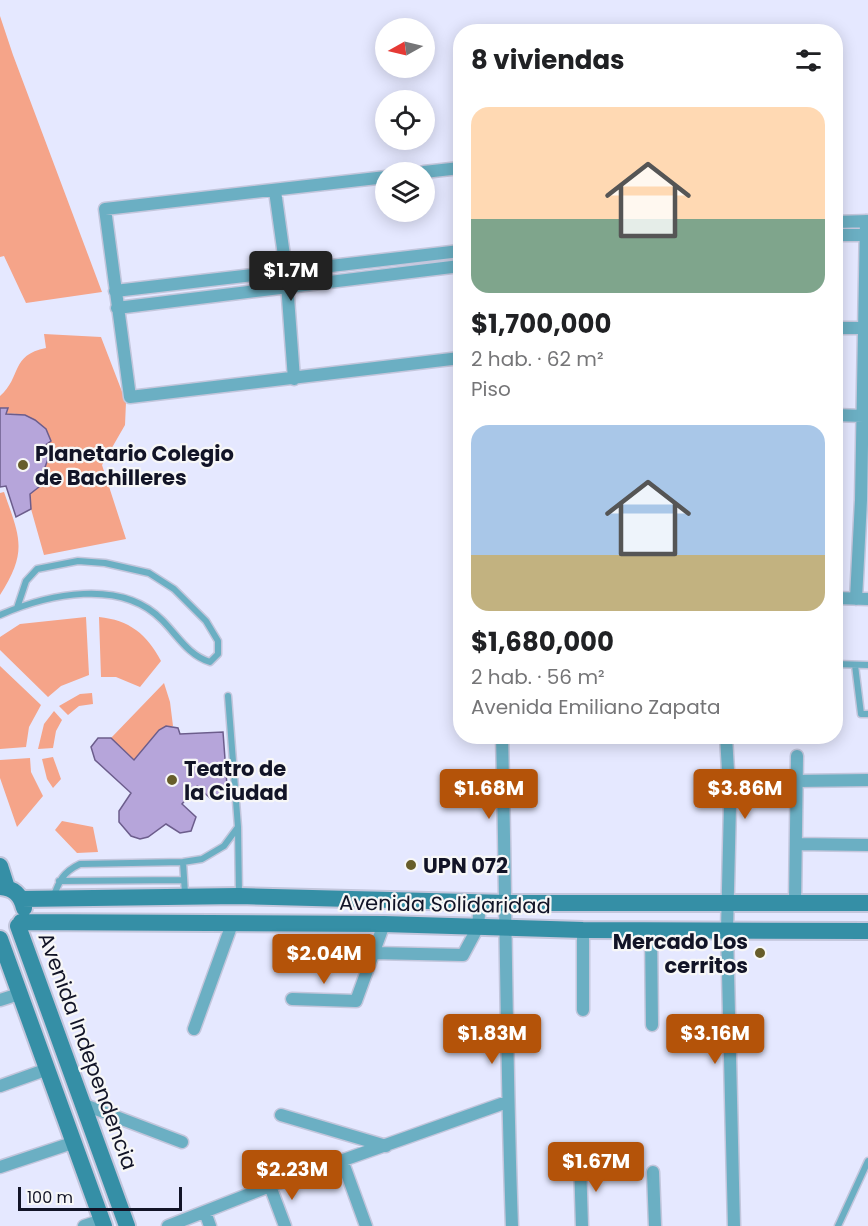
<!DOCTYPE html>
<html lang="es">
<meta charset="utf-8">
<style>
body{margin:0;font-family:Poppins,sans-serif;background:#f2f2f2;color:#202124;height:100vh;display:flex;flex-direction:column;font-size:22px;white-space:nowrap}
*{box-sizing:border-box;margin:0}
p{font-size:20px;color:#757577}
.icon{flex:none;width:33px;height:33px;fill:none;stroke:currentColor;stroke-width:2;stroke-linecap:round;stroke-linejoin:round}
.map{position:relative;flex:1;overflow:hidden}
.sheet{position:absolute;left:453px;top:24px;width:390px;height:720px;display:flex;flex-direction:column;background:#fff;border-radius:24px;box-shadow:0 3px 15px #0003}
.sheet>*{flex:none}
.needle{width:39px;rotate:262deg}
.buttons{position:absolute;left:375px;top:18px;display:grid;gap:12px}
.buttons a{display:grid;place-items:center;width:60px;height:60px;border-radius:50%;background:#fff;box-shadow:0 3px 15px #0003;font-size:30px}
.scale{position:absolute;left:18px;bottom:15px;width:164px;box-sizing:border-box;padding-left:6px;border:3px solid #121427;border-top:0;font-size:16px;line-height:21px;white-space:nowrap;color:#121427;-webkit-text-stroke:4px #f7f7f7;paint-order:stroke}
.price{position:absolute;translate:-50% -51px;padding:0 14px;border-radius:6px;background:#b45309;color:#fff;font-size:20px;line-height:39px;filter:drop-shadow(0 2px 3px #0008)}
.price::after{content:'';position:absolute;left:50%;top:36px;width:18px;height:14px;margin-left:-9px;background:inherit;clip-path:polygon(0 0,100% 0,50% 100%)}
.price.on{background:#222;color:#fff}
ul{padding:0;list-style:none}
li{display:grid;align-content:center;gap:12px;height:318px;padding:0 18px}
li span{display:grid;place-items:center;height:186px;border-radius:18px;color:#555}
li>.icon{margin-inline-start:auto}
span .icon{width:108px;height:108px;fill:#fffc;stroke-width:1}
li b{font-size:26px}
h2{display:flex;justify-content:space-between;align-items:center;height:72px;padding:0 18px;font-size:26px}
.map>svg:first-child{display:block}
.green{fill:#f5a489}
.building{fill:#b6a5da;stroke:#6c5d8c;stroke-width:1.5}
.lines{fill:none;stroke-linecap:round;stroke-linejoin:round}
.lane-casing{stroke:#c3c6dc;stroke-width:9}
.street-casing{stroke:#c3c6dc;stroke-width:15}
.secondary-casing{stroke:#c3c6dc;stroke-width:20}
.lane{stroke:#6bafc3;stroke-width:6}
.street{stroke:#6bafc3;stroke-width:12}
.secondary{stroke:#358fa6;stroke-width:16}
.poi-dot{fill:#675d2a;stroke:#f7f7f7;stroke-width:2}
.labels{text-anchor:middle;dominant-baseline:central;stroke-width:4.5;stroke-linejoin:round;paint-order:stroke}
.poi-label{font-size:21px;font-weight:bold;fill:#121427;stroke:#f7f7f7;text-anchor:start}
.street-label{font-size:21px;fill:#121427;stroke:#f7f7f7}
</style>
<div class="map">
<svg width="868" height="1226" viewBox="0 0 868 1226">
<rect width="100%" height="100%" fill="#e5e8ff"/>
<!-- green -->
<path class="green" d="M0,16l13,39 89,237 -76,11 -22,-47 -4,1z
M44,334l57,3 25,65 -1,23 -23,40 24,74 -82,16 -13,-46 -1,-15 19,-21 -5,-3 4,-11 -4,-13 7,-6c-8,-18 -24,-28 -45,-26l2,-6h-8v-12c22,-19 10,-41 46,-48z
M4,492c16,46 24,59 -4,103v-102z
M86,617l3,58 -28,11 -13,11 -48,-47v-13l20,-13z
M99,617c30,3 48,17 62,44l-21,26 -24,-10h-15z
M0,666l41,39 -12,22 -3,20 -26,2z
M164,683l6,19 3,24 -14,4 -25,30 -23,-22z
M92,693l1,11 -14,2 -11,9 -9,-9 21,-12z
M54,711l8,9 -6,11 -3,17 -15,1 6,-25z
M53,757l8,22 -8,9 -6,-9 -5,-20z
M30,758l1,14 12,24 -26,31 -17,-49v-18z
M62,821l31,6 5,25 -21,1 -22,-23z"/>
<!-- building -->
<path class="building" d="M0,408h8l-2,6 19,1 10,5 11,9 5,12 -7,5 4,13 -4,11 6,3 -6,10 -14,11 1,15 -15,8 -10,-31 -6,1z
M166,726l12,2 2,6 43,-2 4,54 -11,12 -5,1 -14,-13 -15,18 14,13 -5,14 -11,2 -14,-9 -18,13 -8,2 -9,-3 -12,-14v-11l12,-18 -36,-33 -4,-13 7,-9h13l23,22 25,-30z"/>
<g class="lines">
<!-- lane casing -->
<g class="lane-casing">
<path id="lane" d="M0,615c48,-21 121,-37 162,5 16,16 26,35 48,42l8,-8v-13l-12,-20 -32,-32 -25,-16 -44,-10 -27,-2 -41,8 -11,12 -9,27
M836,664l32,1
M855,665l6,49h7
M238,827l1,68
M183,862l2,32
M59,881l125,-1
M53,898c6,-17 10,-26 27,-34l103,-2 19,-3 22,-13 14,-19 -10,-131
M838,1226l30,-65"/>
</g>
<!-- street casing -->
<g class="street-casing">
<path id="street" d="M424,172l36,-4
M386,177l-281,32 25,188 330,-39
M275,191l11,79 8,109
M836,222l32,-1
M836,235h32
M115,291l345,-40
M117,308l343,-42
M836,328h27
M836,415l27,1
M836,598l32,1
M856,599l5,-99 5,-279
M502,736c4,164 4,327 10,490
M726,736l4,69 -3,125 7,296
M798,781l70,-1
M797,844l71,1
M795,902l2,-146
M651,930l1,95
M374,953l89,2 15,-28 2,-25
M292,999l64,2 28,-77
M0,1000l19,-6
M583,1010v-80
M194,1029l38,-105
M0,1086l45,-16
M85,1105l97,37
M281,1115l105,31
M342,1160l24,66
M580,1162l2,64
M0,1167l72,-24
M653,1172l2,54
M270,1186l15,40
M205,1212l5,14
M84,1226l18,-6
M168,1226l102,-40 237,-84"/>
</g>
<!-- secondary casing -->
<g class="secondary-casing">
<path id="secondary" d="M0,866l7,22
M0,887c14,1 21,8 24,21
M21,899l218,-3 267,7h362
M21,922l363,2 199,6 285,1
M18,926l109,300
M0,939l104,287"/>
</g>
<!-- lane -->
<use href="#lane" class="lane"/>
<!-- street -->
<use href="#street" class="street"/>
<!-- secondary -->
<use href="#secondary" class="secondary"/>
</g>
<!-- markers -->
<g class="poi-dot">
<circle cx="23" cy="465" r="6"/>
<circle cx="172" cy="780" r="6"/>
<circle cx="411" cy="865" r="6"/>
<circle cx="760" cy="953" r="6"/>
</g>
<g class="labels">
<!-- poi labels -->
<g class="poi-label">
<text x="35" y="453">Planetario Colegio<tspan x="35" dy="24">de Bachilleres</tspan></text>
<text x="184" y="768">Teatro de<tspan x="184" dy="24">la Ciudad</tspan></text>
<text x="423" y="865">UPN 072</text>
<text x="748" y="941" text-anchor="end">Mercado Los<tspan x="748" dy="24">cerritos</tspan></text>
</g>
<!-- street labels -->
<g class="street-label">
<text transform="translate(445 904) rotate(1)">Avenida Solidaridad</text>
<text transform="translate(88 1051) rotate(70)">Avenida Independencia</text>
</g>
</g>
</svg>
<div class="buttons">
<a><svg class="needle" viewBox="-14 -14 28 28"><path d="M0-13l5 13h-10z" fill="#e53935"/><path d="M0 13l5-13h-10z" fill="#757577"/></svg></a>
<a><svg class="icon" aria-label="locate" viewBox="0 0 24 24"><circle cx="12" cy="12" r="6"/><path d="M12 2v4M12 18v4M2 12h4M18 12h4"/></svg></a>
<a><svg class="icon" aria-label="layers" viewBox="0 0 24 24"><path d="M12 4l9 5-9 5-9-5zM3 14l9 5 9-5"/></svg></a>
</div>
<div class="scale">100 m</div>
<b class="price on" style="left:291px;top:302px">$1.7M</b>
<b class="price" style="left:489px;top:820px">$1.68M</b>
<b class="price" style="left:745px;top:820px">$3.86M</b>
<b class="price" style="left:324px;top:985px">$2.04M</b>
<b class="price" style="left:492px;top:1065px">$1.83M</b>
<b class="price" style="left:715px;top:1065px">$3.16M</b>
<b class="price" style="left:596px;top:1193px">$1.67M</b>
<b class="price" style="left:292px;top:1201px">$2.23M</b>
<section class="sheet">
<h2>8 viviendas<svg class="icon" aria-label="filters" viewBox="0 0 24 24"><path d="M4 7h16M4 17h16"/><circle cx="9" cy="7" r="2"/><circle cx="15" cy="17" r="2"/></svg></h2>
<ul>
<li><span style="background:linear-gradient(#ffd9b3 60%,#7fa58c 0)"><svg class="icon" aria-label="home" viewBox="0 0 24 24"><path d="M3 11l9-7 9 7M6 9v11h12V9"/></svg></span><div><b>$1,700,000</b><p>2 hab. · 62 m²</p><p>Piso</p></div></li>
<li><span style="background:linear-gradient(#a9c7e8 70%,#c2b280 0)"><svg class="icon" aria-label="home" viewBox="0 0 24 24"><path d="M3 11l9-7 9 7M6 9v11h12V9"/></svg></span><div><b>$1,680,000</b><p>2 hab. · 56 m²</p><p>Avenida Emiliano Zapata</p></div></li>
</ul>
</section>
</div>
